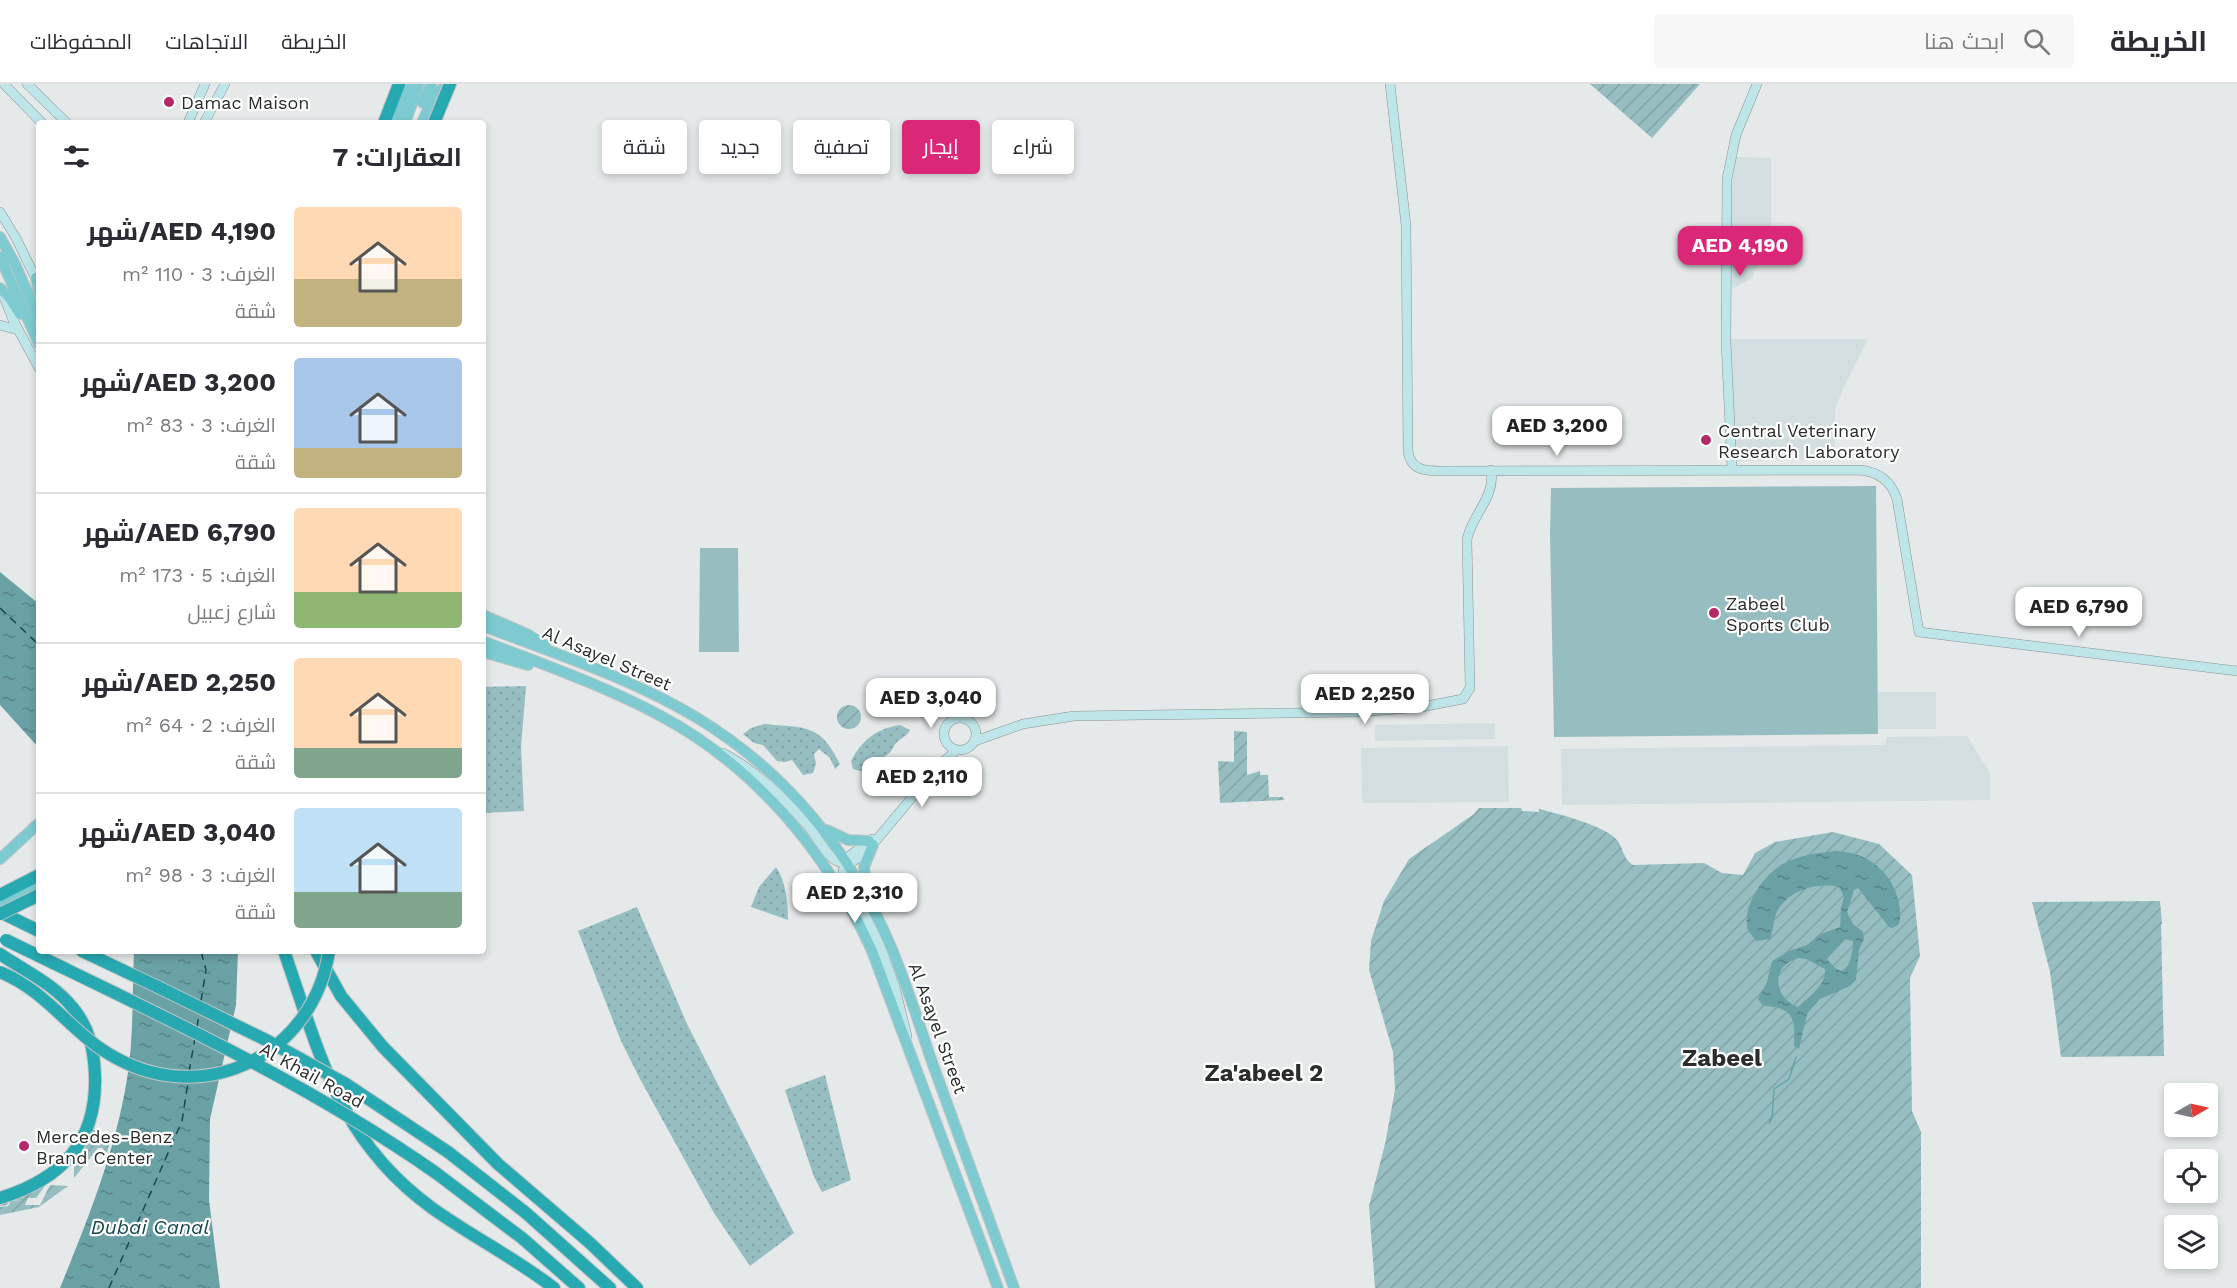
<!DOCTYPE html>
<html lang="ar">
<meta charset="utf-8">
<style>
body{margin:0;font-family:"Work Sans",Cairo,sans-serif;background:#f7f7f7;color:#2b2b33;direction:rtl;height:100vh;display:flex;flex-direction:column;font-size:22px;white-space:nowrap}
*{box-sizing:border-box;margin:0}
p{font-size:20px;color:#7c7c81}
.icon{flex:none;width:33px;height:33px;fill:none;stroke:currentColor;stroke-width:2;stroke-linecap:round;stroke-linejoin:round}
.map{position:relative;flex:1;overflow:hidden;direction:ltr}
.side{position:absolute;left:36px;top:36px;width:450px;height:834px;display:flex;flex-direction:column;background:#fff;border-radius:6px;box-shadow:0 3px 9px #0003;direction:rtl}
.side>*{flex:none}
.banner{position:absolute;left:504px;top:36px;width:570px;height:54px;direction:rtl;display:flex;gap:12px}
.needle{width:39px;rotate:81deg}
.fabs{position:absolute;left:2164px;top:999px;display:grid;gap:12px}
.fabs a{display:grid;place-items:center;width:54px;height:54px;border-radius:6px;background:#fff;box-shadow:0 3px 9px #0003;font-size:30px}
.price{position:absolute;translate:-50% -51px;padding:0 14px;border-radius:12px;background:#fff;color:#222;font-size:20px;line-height:39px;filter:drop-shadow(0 2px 3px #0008)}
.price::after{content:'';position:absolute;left:50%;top:36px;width:18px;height:14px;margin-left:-9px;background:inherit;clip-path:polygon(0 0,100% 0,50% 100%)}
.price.selected{background:#db2777;color:#fff}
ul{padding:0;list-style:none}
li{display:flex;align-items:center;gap:18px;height:150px;padding:0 24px}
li+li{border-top:2px solid #e1e1e2}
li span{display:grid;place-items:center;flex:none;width:168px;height:120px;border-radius:6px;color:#555}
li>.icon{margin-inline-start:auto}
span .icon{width:72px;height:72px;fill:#fffc;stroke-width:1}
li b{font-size:26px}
h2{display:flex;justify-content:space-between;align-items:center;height:72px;padding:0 24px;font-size:26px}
.chip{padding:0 21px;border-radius:6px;background:#fff;box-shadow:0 3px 9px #0003;font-size:21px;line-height:54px}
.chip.selected{background:#db2777;color:#fff}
header{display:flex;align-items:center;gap:36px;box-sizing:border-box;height:84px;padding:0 30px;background:#fff;border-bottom:2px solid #e1e1e2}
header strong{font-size:28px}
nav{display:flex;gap:33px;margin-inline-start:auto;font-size:21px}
.search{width:420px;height:54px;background:#f7f7f7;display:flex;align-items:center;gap:15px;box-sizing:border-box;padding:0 21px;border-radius:6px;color:#7c7c81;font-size:22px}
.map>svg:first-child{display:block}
.built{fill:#d2dedf}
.grass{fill:url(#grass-dots)}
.garden{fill:url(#garden-furrows)}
.pitch{fill:#96bec1}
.water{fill:url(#water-ripples);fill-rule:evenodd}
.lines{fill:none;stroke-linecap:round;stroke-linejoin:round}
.stream{stroke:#6aa1a5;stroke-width:1.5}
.ferry{stroke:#17494d;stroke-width:1.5;stroke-dasharray:8 6;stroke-linecap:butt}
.secondary-casing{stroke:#8c9091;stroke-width:10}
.primary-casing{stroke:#c4c4c4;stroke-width:12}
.highway-casing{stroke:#c4c4c4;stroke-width:14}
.secondary{stroke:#bee5e8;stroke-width:9}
.primary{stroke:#7dcbd1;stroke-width:10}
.highway{stroke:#27a9b2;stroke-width:12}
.highway-bridge-casing{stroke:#c4c4c4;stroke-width:14;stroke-linecap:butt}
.highway-bridge{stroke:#27a9b2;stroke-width:12}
.poi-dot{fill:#b32967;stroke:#fff;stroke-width:2}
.labels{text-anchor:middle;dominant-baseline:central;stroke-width:4.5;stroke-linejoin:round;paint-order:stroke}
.poi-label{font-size:18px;fill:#2b2c2c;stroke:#fff;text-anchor:start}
.street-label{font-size:18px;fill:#2b2c2c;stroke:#fff}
.water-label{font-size:20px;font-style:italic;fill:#17494d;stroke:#fff}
.district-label{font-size:24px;font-weight:bold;fill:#2b2c2c;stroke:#fff}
</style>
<header>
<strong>الخريطة</strong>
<div class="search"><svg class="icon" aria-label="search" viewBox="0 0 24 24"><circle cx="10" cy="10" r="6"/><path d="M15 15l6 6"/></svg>ابحث هنا</div>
<nav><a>الخريطة</a><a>الاتجاهات</a><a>المحفوظات</a></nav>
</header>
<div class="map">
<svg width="2237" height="1204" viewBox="0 0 2237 1204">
<defs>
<pattern id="grass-dots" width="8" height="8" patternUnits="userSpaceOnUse" patternTransform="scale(1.5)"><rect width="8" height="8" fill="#96bec1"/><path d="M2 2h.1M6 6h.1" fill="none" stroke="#81a3a6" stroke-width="1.8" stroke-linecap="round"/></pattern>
<pattern id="garden-furrows" width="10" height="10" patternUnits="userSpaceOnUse" patternTransform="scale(1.5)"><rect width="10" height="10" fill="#96bec1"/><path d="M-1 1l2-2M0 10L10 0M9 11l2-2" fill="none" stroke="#81a3a6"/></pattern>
<pattern id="water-ripples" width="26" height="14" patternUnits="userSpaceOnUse" patternTransform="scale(1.5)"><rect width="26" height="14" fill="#6aa1a5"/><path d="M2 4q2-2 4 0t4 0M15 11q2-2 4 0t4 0" fill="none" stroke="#578387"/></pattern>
</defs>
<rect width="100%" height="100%" fill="#e5e9e9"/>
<!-- built -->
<path class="built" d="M1736,73l35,1v74l-19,46 -20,11 -2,-93z
M1731,255h137l-26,52 -7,19v49l-100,2z
M1878,608h58v37h-58z
M1495,639v16l-120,2v-16z
M1967,652l23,37v27l-428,5 -1,-56 325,-4v-8z
M1508,662l1,56 -147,1 -1,-55z"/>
<!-- grass -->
<path class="grass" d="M526,602l-5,61 3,64 -41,2v-126z
M764,640c41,4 56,-1 76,40l-5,5 -5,-11 -11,-9 -5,5 2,10 -3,9 -10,2 -11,-15 -7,2 -8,-1 -14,-16 -9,-2 -11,-9 8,-6z
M900,641l10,5c-3,6 -7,7 -12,11 -6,5 -5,11 -13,15l-2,7 -10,2 -10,7 -10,-3 -2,-8c11,-21 25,-32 49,-36z
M776,783c10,15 12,35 12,53l-37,-13 8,-20z
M637,823l50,117 107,209 -44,33 -36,-53 -74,-134 -19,-38 -43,-110z
M825,991l26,105 -29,12 -8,-15 -29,-87z"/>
<!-- garden -->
<path class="garden" d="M1590,0h110l-48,54z
M837 633a12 12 0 1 1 24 0a12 12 0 1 1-24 0Z
M1234,647l13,1v43l13,-4v4h8l1,22h14l1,3 -64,3 -2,-42 16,1z
M1479,724h42l1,3 17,1v-3c17,4 65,17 76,29 10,10 5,17 18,27l71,-2 18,10 21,2 12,-22 20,-11 58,-10 46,12 33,31 8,81 -10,22 2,133 9,21v156h-546l-6,-82 16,-62 10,-54 -2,-38 -24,-82 2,-29 13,-40 25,-42 65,-45z
M2160,817l2,23h-1l3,132 -103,1 -11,-85 -18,-70z
M92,1045l19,8 -4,16 -5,-5h-4l-24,30v-12l12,-16 -2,-5z
M47,1099l-11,15h-8l-3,7h15l10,-20 18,1 -29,21 -39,8v-8l8,-1 3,-5 9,-1 -9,-1 -4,6 -7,1v-5z"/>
<!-- pitch -->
<path class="pitch" d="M1876,402l2,248 -324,3 -4,-204 1,-45z
M700,464h38l1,104h-40z"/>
<!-- water -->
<path class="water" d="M0,488l39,32v144l-39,-43z
M1836,767c31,1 56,20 63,52 1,8 3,15 -1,22l-6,3 -3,-1 -31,-39 -4,2 -7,22 6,12 10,8 1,7 -5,11 -3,30 -6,6 -30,13 -13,15 -8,35 -5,-3c1,-26 1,-39 -31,-40l-5,-7 9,-17 5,-21 17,-10 18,-6 14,-11 19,-7 1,-19 3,-11 -5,-10c-22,-5 -51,3 -62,25 -4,8 -3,18 -7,27l-14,2c-3,-5 -9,-10 -9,-16 -3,-21 16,-49 34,-60 17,-10 36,-12 55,-14zM1845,855l8,2c0,9 -3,25 -10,31l-8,-4 -8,-9zM1798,874l8,1 19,10c2,15 -16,28 -27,38 -25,-10 -28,-41 0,-49z
M134,867h104l-2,54 -26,114 -1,81 11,88h-160c28,-69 55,-135 67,-209 7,-42 5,-86 7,-128z"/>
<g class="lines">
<!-- stream -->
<path class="stream" d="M1769,1039l3,-5 2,-29 15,-10 7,-22"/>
<!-- ferry -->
<path class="ferry" d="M0,524l39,37
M201,917l5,-31 -5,-19
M197,943l2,-13
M189,988l6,-34
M109,1204l73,-167 6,-39"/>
<!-- secondary casing -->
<g class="secondary-casing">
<path id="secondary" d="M4,0l38,39
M27,0l40,39
M1390,0l16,141 2,225c2,21 18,21 35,21l415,-1c20,1 33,11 39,29l22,133 318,39
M188,39l17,-39
M204,39l21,-39
M0,128l16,26 22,45
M2,208l11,28 26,48
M0,241l18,5
M1732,385l-6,-127 1,-163 9,-44 21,-51
M944 650a16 16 0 1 1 32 0a16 16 0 1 1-32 0Z
M975,657l48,-17 51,-8 285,-4 62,-5 42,-8 7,-11 -3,-148c4,-25 29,-42 24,-70
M723,669c34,18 61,45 86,74 7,8 17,28 26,33 13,8 23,-1 33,-10l72,-86 17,-14
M872,755l-24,18 -5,14 37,75 15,41 12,49"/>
</g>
<!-- primary casing -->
<g class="primary-casing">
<path id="primary" d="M423,19l8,-19
M395,39l15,-39
M405,39l14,-39
M422,39l13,-30 16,-9
M0,153l15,27 24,55
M0,173l39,87
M36,194l3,14
M0,204l9,9 11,17
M483,531l44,19 18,11
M483,542c73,28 149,52 216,93 88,54 152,133 192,228 16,38 28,77 41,115 28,76 55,151 82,226
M483,557c59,23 120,44 176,74 95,50 169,138 213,236l126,337
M483,568l45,13
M827,746l21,10 21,1
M0,775l39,-36
M867,806l-3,-23 9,-22
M0,821l39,-19"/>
</g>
<!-- highway casing -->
<g class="highway-casing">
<path id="highway" d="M384,39l15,-39
M0,811l39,-20
M0,828l39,19
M82,867l76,36
M284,867c36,103 54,189 148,257 39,28 83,50 122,80
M316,867l25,45 42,51 115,117 92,79 47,45
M0,870c25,17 54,30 73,54 17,21 21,42 22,68 2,66 -33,103 -95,122
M448,1068l78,61 84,75
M436,1089l86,65 57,50"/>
</g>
<!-- secondary -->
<use href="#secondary" class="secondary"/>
<!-- primary -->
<use href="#primary" class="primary"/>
<!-- highway -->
<use href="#highway" class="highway"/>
<!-- highway-bridge casing -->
<g class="highway-bridge-casing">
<path id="highway-bridge" d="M434,39l16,-39
M0,830l39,-19
M6,856c147,72 296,139 430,233
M0,888c49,20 72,63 116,86 91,50 198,-5 213,-107
M158,903l110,54 78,43 102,68"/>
</g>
<!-- highway-bridge -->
<use href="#highway-bridge" class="highway-bridge"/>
</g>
<!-- markers -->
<g class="poi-dot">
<circle cx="169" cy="18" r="6"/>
<circle cx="1706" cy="356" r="6"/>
<circle cx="1714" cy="529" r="6"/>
<circle cx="24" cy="1062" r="6"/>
</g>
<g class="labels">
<!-- poi labels -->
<g class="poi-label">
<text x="181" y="18">Damac Maison</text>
<text x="1718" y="346">Central Veterinary<tspan x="1718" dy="21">Research Laboratory</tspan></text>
<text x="1726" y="519">Zabeel<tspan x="1726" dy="21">Sports Club</tspan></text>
<text x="36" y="1052">Mercedes-Benz<tspan x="36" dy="21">Brand Center</tspan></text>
</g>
<!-- street labels -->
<g class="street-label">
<text transform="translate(607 574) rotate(23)">Al Asayel Street</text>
<text transform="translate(938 944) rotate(70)">Al Asayel Street</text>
<text transform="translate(312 991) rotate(29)">Al Khail Road</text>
</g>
<!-- water labels -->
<g class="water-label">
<text x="150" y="1143">Dubai Canal</text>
</g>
<!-- district labels -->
<g class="district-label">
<text x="1722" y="974">Zabeel</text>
<text x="1264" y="989">Za'abeel 2</text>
</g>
</g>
</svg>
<div class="fabs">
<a><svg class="needle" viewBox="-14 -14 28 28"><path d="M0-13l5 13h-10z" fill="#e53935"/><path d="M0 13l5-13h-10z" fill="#7c7c81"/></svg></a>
<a><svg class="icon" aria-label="locate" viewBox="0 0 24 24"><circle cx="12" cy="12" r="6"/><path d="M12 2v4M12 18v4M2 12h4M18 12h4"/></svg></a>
<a><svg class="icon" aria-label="layers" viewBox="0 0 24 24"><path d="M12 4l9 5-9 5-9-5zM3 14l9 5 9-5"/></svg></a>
</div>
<b class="price selected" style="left:1740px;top:193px">AED 4,190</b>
<b class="price" style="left:1557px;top:373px">AED 3,200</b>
<b class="price" style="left:2079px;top:554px">AED 6,790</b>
<b class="price" style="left:1365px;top:641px">AED 2,250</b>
<b class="price" style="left:931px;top:645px">AED 3,040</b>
<b class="price" style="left:922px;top:724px">AED 2,110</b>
<b class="price" style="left:855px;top:840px">AED 2,310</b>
<div class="banner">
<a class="chip">شراء</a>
<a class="chip selected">إيجار</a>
<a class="chip">تصفية</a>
<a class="chip">جديد</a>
<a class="chip">شقة</a>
</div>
<section class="side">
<h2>العقارات: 7<svg class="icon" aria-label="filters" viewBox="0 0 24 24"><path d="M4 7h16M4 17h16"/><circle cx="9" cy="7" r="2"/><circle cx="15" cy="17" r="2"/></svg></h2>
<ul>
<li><span style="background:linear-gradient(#ffd9b3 60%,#c2b280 0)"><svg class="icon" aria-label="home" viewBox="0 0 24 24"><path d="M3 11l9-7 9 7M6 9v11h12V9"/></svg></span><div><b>AED 4,190/شهر</b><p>الغرف: 3 · 110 m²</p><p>شقة</p></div></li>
<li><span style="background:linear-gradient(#a9c7e8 75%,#c2b280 0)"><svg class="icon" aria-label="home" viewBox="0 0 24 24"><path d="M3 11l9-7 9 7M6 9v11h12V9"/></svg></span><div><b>AED 3,200/شهر</b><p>الغرف: 3 · 83 m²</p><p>شقة</p></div></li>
<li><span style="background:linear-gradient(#ffd9b3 70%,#8fb573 0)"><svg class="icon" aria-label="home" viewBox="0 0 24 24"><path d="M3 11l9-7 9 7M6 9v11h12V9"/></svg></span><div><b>AED 6,790/شهر</b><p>الغرف: 5 · 173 m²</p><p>شارع زعبيل</p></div></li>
<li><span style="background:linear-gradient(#ffd9b3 75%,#7fa58c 0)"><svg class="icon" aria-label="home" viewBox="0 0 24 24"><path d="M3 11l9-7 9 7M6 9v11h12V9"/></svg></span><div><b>AED 2,250/شهر</b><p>الغرف: 2 · 64 m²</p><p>شقة</p></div></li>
<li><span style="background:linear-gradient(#bfe0f5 70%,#7fa58c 0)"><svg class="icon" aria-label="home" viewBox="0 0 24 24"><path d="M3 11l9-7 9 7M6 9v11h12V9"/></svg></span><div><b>AED 3,040/شهر</b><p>الغرف: 3 · 98 m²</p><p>شقة</p></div></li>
</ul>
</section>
</div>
